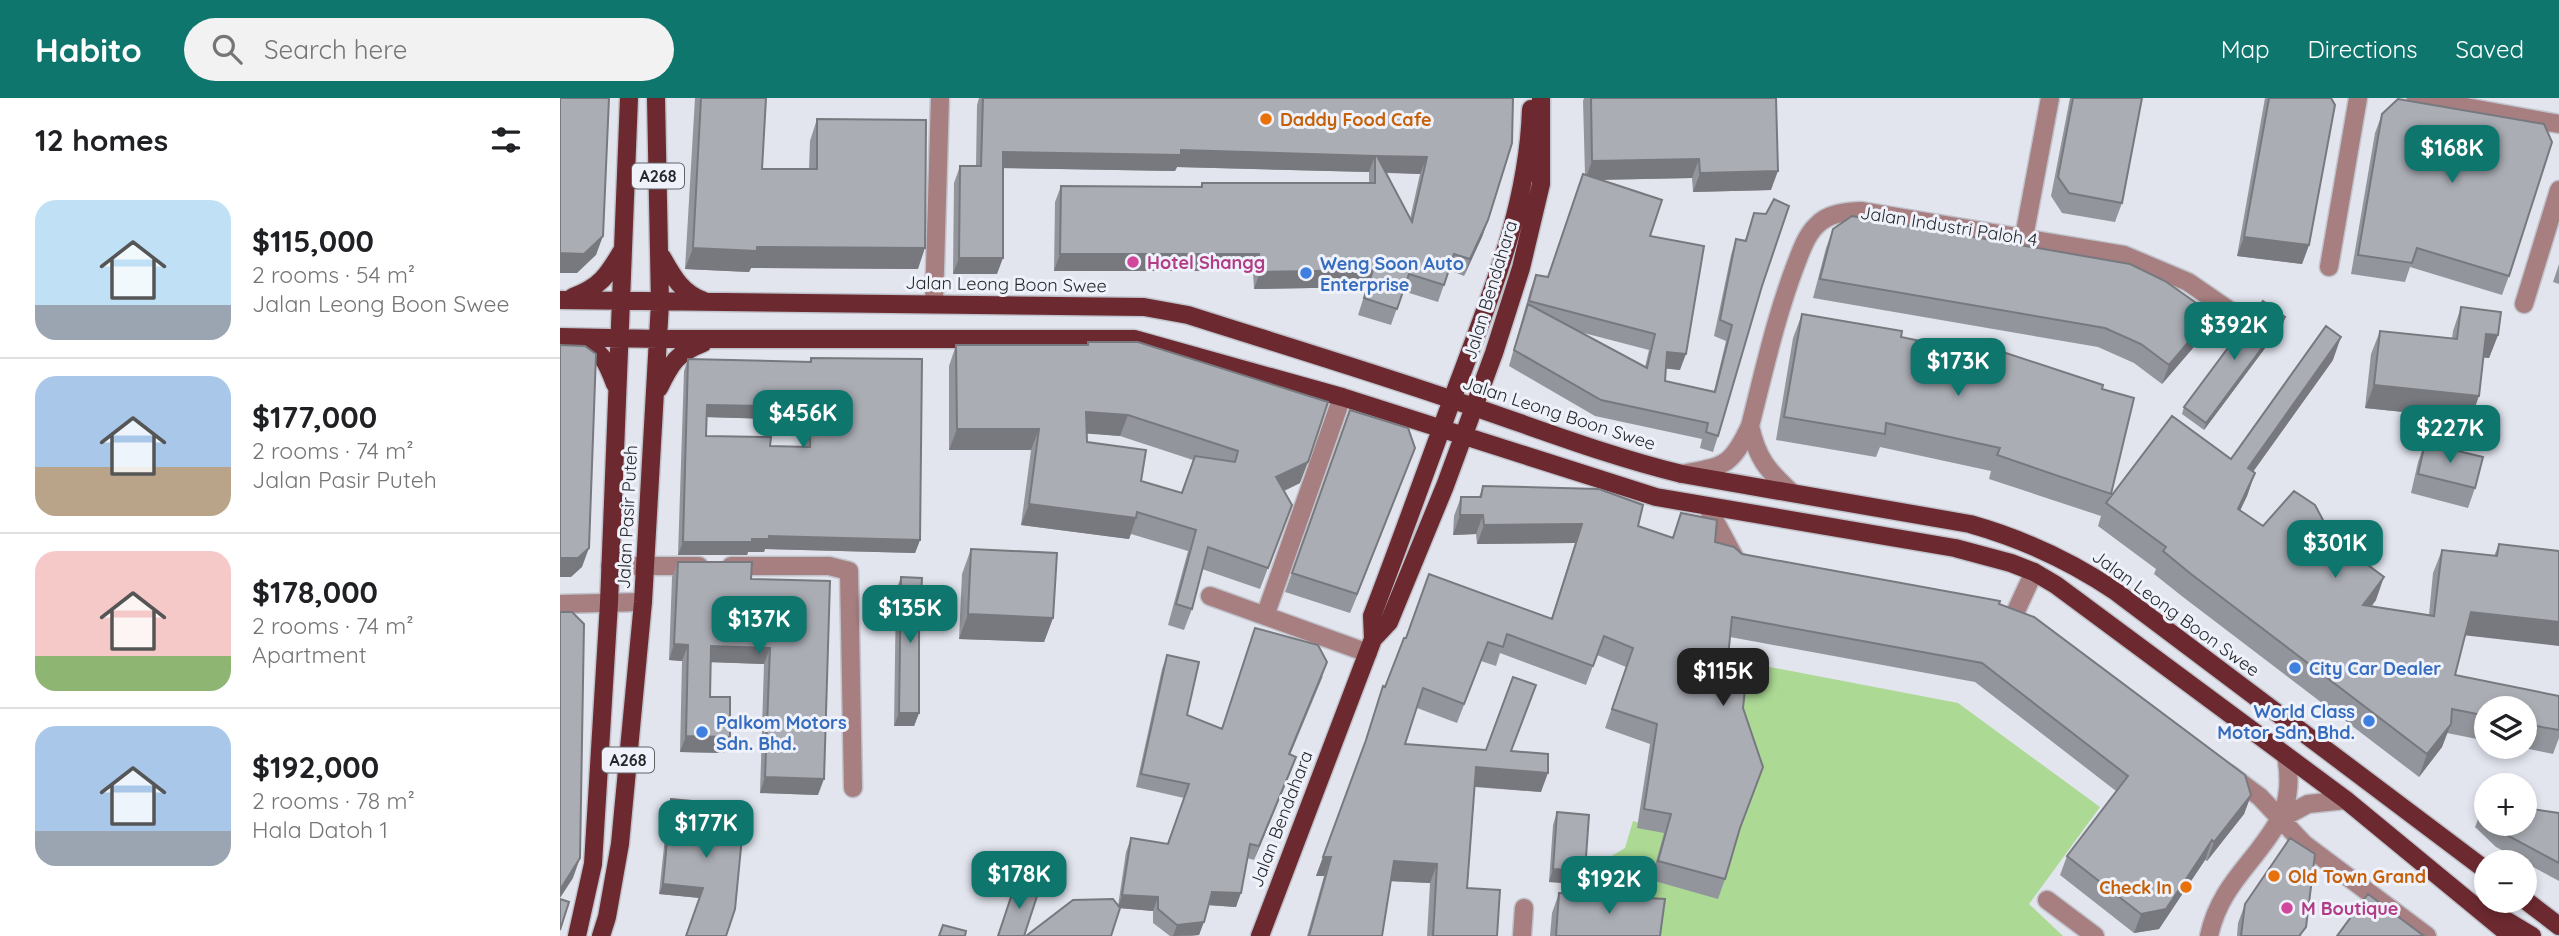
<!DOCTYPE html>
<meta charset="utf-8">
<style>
body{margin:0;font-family:Quicksand,sans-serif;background:#f2f2f2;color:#202124;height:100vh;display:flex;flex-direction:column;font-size:26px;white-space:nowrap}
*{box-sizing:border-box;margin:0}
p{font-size:23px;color:#757577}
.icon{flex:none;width:38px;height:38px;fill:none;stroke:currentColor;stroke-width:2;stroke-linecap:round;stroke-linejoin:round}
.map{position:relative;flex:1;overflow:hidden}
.panel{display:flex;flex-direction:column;background:#fff;width:560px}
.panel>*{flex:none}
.buttons{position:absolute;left:1914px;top:598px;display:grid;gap:14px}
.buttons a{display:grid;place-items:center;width:63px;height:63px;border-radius:50%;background:#fff;box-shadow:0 4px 10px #0003;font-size:35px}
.price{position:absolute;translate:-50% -60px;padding:0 16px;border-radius:14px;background:#0f766e;color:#fff;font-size:23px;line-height:46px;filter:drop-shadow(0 2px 4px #0008)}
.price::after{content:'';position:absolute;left:50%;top:42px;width:21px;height:16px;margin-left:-10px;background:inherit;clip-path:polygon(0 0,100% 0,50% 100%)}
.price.on{background:#222;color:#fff}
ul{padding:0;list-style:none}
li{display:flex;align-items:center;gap:21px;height:175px;padding:0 35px}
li+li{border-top:2px solid #e0e0e0}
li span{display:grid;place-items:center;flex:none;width:196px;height:140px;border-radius:21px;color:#555}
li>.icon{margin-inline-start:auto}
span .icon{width:84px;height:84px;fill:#fffc;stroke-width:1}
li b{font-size:30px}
h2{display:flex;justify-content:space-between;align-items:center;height:84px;padding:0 35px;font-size:30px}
header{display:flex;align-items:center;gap:42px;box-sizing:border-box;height:98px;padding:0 35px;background:#0f766e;color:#fff}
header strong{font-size:33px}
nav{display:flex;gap:38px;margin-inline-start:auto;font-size:24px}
.search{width:490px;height:63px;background:#f2f2f2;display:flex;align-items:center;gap:18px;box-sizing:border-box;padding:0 24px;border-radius:38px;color:#757577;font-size:26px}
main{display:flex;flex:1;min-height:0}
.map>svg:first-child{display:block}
.green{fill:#acd994}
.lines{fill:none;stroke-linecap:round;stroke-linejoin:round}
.minor-casing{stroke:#c0c3cb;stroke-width:21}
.major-casing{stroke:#c0c3cb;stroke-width:21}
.minor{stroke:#a77f80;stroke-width:18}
.major{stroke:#6c2a30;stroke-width:18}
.wall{fill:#93959c;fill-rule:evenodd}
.shaded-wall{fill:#78797f}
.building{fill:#abadb5;stroke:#78797f;stroke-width:2;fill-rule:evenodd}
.food-dot{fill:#e8710a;stroke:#eff2fb;stroke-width:2.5}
.hotel-dot{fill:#d1479c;stroke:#eff2fb;stroke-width:2.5}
.shop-dot{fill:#3f7fe0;stroke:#eff2fb;stroke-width:2.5}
.labels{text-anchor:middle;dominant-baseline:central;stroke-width:6;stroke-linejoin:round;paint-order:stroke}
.shield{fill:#eff2fb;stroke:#636569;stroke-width:2}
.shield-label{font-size:16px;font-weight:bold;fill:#27282b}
.food-label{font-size:18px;font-weight:bold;fill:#c56008;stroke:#eff2fb;text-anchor:start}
.street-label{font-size:18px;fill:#27282b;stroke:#eff2fb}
.hotel-label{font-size:18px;font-weight:bold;fill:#b23c85;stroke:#eff2fb;text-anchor:start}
.shop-label{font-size:18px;font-weight:bold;fill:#366cbe;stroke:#eff2fb;text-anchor:start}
</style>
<header>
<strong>Habito</strong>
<div class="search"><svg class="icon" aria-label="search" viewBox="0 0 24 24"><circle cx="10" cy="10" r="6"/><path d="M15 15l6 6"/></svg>Search here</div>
<nav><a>Map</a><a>Directions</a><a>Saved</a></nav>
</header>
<main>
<section class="panel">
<h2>12 homes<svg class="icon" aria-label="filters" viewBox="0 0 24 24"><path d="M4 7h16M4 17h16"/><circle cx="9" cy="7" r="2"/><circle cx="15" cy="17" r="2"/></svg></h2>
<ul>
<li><span style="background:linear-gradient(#bfe0f5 75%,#9aa5b1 0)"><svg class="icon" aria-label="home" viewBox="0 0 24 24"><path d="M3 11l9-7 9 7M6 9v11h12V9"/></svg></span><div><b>$115,000</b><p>2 rooms · 54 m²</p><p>Jalan Leong Boon Swee</p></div></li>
<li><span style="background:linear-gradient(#a9c7e8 65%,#b9a48a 0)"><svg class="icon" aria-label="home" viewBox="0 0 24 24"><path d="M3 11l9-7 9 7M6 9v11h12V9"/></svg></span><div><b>$177,000</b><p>2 rooms · 74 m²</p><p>Jalan Pasir Puteh</p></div></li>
<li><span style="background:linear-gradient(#f6c9c9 75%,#8fb573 0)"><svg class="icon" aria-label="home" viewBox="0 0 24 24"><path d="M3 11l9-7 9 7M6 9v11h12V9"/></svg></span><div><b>$178,000</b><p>2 rooms · 74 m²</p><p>Apartment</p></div></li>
<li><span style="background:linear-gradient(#a9c7e8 75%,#9aa5b1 0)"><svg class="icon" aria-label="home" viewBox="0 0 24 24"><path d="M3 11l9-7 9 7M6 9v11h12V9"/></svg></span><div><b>$192,000</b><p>2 rooms · 78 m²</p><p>Hala Datoh 1</p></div></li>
</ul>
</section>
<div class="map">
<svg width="1999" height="838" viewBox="0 0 1999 838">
<rect width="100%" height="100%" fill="#e2e5ee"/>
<!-- green -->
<path class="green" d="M1163,560l235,45 142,104 -71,97 34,32h-408l-72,-34 7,-33 35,-21 8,-27 102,25 18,-64z"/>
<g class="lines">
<!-- minor casing -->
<g class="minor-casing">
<path id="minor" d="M1856,0l143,26
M1464,139l26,-139
M1769,169l29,-169
M374,205l6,-205
M1964,206l35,-114
M1190,328c7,32 17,44 41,66
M1122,376c42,-8 49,-7 68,-48 14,-55 26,-110 46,-162 5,-13 10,-28 20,-38 12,-13 29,-14 45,-15l263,44 64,27 51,35
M1148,410l29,54 5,1
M50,468h89
M171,468h98l20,5 4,217
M650,498l158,57
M0,506l83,-2
M1455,515l19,-41
M705,518l77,-219
M1669,676l31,23 44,47 123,92
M1720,721l28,-15 38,-4
M1487,802l48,36
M962,838l2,-28
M1649,838c11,-52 47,-74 70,-116 11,-19 11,-44 7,-64"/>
</g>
<!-- major casing -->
<g class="major-casing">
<path id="major" d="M102,159c11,20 20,36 42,44
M13,199c27,-10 34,-21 49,-46
M0,202l584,7 44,8c88,28 177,55 265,85 76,25 150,55 229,74l288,50c53,15 99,36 145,67l372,280
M0,239l99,2h475l208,58 314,100 299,51 56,15 23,9 22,13 290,215 165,136
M19,242c23,12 27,20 36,44
M99,290c12,-25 18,-35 44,-45
M813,541l-1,-23c30,-78 58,-157 87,-235 33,-89 69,-176 72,-272
M1965,802l34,26
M1942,820l30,18
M17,838l16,-72 16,-261 20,-505
M41,838l6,-19 13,-73 23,-242 17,-299 -4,-205
M700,838l113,-297 16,-17 56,-136 49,-133 27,-85 20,-84v-86"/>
</g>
<!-- minor -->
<use href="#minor" class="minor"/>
<!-- major -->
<use href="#major" class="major"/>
</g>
<!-- wall -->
<path class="wall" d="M135,0h71l-4,71h47l1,-28 7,-22 101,150 -167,-1 -2,4 -64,-3z
M419,0h534l-25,122 -6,17 -18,39 -15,-6 -11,32 -35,-11 -12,34 -33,-10 9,-28 -113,2 -1,-18h-199l1,-69 6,-16 139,1 2,-4h167v-11l-192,-5 -2,4 -172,-3 -6,106h-44l1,-91 6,-17h16l1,-61zM826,75l34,1 -10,45z
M1024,0h192l-5,92 -78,2 -1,-14 -90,2 48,56 30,134 -15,-2v13l49,10 12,-50 -12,-5 17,-81 5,-16 9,1 9,-27 8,73 -44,150 -5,16 -13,-4 2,-9 -107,-23 -86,-50 21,-75 6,-16 12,2 37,-103 -2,-73zM1020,234l69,18 -4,17z
M1510,0h72l-20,105 -7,19 -53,-9 -11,-17z
M1705,0h66l-22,147 -7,19 -65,-8z
M1822,16l127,162 -7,19 -92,-28 -5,15 -54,-8 24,-141z
M1273,131l379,85 -7,20 -43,50 -28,-21 -36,-16 -285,-49 13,-50z
M1999,166v20l-6,-2z
M1901,209l37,28 -9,23 -6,-1 -12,62 -106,-11 6,-54 9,-23 72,8 1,-8z
M1242,216l99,23 100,21 2,-6 99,37 9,105 -3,6 123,-41 102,-99 -80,112 2,1 -8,23 -7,14 23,16 70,13 43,61 -5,7 58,8 4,-42 9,-23 52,6 5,-12 60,7 -94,85 -10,39 104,21v42l-6,16 -33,-7h5v-38h-38v32l-40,-8 -5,14 -23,30 -236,-180 -29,-23 2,-5 -58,-43 3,-10 -112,-37 2,-8 -111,-24 -4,10 -100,-17 17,-102z
M1725,219l-2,7 -79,106 -22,-16 2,-7z
M528,244l212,141 -16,8 8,14 -32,84 -58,-20 -10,40 -8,21 -16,-5 20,-74 -57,-17 -2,5 -108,-14 10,-75h-82v-84l7,-21h131zM527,335l33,3 73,24 -12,33 -40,-12 -54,-39z
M251,260l109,182 -5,13 -150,-4 -1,3h-16l-1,3h-69l6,-184 4,-12 121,3zM147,319l98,3v27l-35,-1 -64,-10z
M790,312l65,38 -65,165 -65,-21z
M1865,345l50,45 -7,20 -57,-15 7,-31z
M923,388l155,40 34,12 9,-25 34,29 27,12 257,50 252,191 -7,19 -37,47 -2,-1 -46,69 -25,4 -74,-58 7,-19 49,-65 -141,-109 -245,-45 -2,20 15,51 -5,124 -13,47 -7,20 -67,-19 13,-47 -27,-5 13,-84 -45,-16 21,-61 -29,-12 -11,30 -86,-32 -4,13 -15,-5 -24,62 -40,-15 -12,36 106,7 30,41 -67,-5 -7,101 30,48h-70l3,-53 -39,-2 -9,55h-75l17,-60h-8l44,-118 23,-72 2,1 21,-49 145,-19 24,-76 -98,1 -1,-10 -23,1 1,-19 7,-19h18z
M411,451l82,69 -9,24 -85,-3 3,-65z
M118,464l73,17 67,216 -58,-2 4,-129 -53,-2 -1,35 14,56 -44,-1 2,-91 -13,-1 3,-83z
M341,479l18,57v79l-5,13h-20l2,-136z
M607,557l20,60 35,13 101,-52 -33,79 6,2 -5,14 -37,89 -7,-2 -11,49 -27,-2 -10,30 -7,1h-22l-17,-13v-12l-33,-3 -2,-2 8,-54 5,-14 36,6 17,-46 -48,-11 26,-118z
M1927,699v27h38l34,-11v68l-63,-34 -21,-20z
M111,701l29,99 -41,-4 9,-85z
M997,714l23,72 -31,-2 4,-57z
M999,795l101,43h-110l2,-23z
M1685,806l57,32h-65l1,-13z"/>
<!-- shaded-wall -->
<path class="shaded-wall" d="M621,52l194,6 -6,16 -192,-5 -2,4 -178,-3 6,-16z
M817,58l50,1 -7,17 -45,-2z
M1139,61l-7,19 -107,2 7,-19z
M1218,73l-7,19 -78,2 7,-19z
M928,122l-6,17 -18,39 6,-17z
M43,138l-7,19 -19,18h-17v-20z
M1684,139l65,8 -7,19 -65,-8z
M197,149l168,1 -7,21 -167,-1 -2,4 -64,-3 8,-21z
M500,156h199l-6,17h-199z
M399,160h44l-6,16h-44z
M813,172l-6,17 -113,2 6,-17z
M1652,216l-7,20 -43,50 7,-19z
M1725,219l-2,7 -79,106 2,-7z
M1926,236l12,1 -9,23 -11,-1z
M1781,239l-8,23 -94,131 9,-23z
M1107,254l19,2 -6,16 -19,-2z
M1814,287l105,11 -8,23 -106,-11z
M147,307l103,2 -5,13 -102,-3z
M526,314l42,3 -8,21 -41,-3z
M397,331h82l-8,21h-82z
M855,350l-7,19 -58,146 7,-19z
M748,364l-8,21 -31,15 7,-21z
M1695,375l-8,23 -17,36 8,-23z
M469,406l107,14 -7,21 -108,-14z
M900,417h23l-7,19 -23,1z
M1022,426l-7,19 -98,1 7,-19z
M209,438l151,4 -5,13 -150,-4 -1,3h-16l-1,3h-69l5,-13 69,-3z
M29,450l-7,19 -11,10h-11v-19z
M1824,479l-8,23 -22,28 9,-23z
M1911,514l88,10v24l-97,-11z
M408,516l85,4 -9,24 -85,-3z
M114,546l14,1 -6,16 -13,-1z
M151,548l59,2 -6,16 -59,-2z
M339,615h20l-5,13h-20z
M1891,626l-9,23 -23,30 8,-23z
M126,638l44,1 -6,16 -44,-1z
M736,659l-5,14 -37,89 5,-14z
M916,669l28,2 44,4 -7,19 -72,-6z
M205,679l59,2 -6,16 -58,-2z
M1691,697l-7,19 -37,47 7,-19z
M1652,742l-7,20 -46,69 -25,4 7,-19z
M763,759h8l-7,19h-8z
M20,760l-7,20 -13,20v-8z
M834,763l43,3 -7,19 -43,-2z
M993,771l32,2 -5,13 -31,-2z
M103,786l40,4 -3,10 -41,-4z
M652,794l29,1 -5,14 -29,-2z
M562,797l36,2 -5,14 -35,-3z
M644,824l-5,13 -26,1 4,-11z"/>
<!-- building -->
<path class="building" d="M0,0h49l-6,138 -19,18 -24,-1z
M141,0h65l-4,71h55v-50l109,1 -1,128 -168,-1v4l-64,-3z
M423,0h530l-1,45 -24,77 -18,39 -16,-5 -10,31 -35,-11 -12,35 -33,-11 9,-28 -113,2 -1,-18h-199l1,-68 141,1v-4h173v-27l-194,-6v5l-178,-3v106h-44l1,-92h21zM817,58l50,1 -15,65z
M1031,0h185l2,73 -78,2 -1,-14 -107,2z
M1513,0h69l-20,105 -53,-10 -11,-16z
M1709,0h62l4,7 -26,140 -65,-8z
M1838,1l146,25 8,18 -43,134 -92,-28 -5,15 -54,-8 24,-141z
M1023,76l79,26 -12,36 54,10 -18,108 -19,-2 -2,29 50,11 17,-67 -12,-5 16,-81 10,2 8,-28 12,1 8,-15 15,7 -27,80 -44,150 -12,-4 2,-9 -107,-23 -87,-50 14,-46 119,64 8,-34 -126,-33 7,-26 12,2z
M1292,118l278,48 35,17 47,33 -43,51 -28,-21 -36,-16 -285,-49 13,-50z
M1703,203l22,16 -79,106 -22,-16z
M1901,209l40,5 -3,23 -12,-1 -7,62 -105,-11 6,-54 77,8z
M1242,216l100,17 -1,6 101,21 1,-6 100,33 -1,4 32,9 -23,96 -114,-39 3,-7 -114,-25 -1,11 -101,-17z
M1766,228l15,11 -93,131 7,5 -17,36 25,17 31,-35 21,14 18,34 51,38 -21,28 71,11 8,-66 55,6 2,-12 60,7v71l-88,-10 -16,63 104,21v34l-34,-6v-15h-38v7l-35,-7 -1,15 -24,30 -236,-180 -28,-23 3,-4 -60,-44 66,-87 59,43z
M528,244h50l190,60 -20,60 -32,15 16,28 -24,63 -60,-21 -16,62 -16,-5 20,-74 -59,-18 -1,6 -107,-14 10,-75h-82l-1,-84h132zM526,314l42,3 110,36 -3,11 -40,-6 -13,37 -41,-12 5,-31 -59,-8z
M0,247l25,1 11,8 -7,194 -11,10h-18z
M251,260l111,1 -2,181 -151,-4v3h-17v3h-69l5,-183 123,3zM147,307l103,2v40l-40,-1 1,-9 -65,-1z
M790,312l58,18 7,20 -58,146 -65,-21z
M1865,345l58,14 -8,31 -57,-14z
M923,388l116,3 44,16 -5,21 35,12 8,-25 36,7 -2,22 19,5 8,7 258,47 -1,3 35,13 211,158 6,20 -37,47 -2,-2 -46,69 -25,5 -74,-58 61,-80 -146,-113 -250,-46 -4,40 20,5 -5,46 20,59 -23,61 -15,51 -67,-18 13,-47 -27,-5 13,-85 -45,-15 21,-61 -29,-12 -11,30 -86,-32 -4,13 -15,-5 -24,62 -41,-16 -18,56 81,6 27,-73 23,8 -25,66 37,3v19l-72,-6 -9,121 33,2 -3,46h-64l4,-72 -43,-3 -12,75h-73l22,-79h-8l43,-117 17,-54 2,1 19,-49h2l23,-64 123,45 30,-95 -98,1 -1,-10h-23l1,-18h20z
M411,451l86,4 -4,65 -85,-4z
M118,464h74l-1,17 79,2 -6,198 -59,-2 5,-129 -59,-2 -1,51h20v40l-44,-1 2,-91 -14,-1z
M341,479l21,1 -3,56v79h-20z
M0,514h12l12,12 -4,234 -20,32z
M695,530l63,17 9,17 -38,92 7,3 -37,89 -9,-2 -9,49 -29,-1 -8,30 -27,3 -19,-16v-12l-36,-2 9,-57 37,6 21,-60 -48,-10 26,-119 32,7 -12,53 35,14z
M1927,699v21l-7,-6z
M111,701l74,7 -10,103 -9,27h-40l17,-48 -40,-4z
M1965,710l34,5v50l-58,-31 -8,-8h32z
M997,714l32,3 -4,56 -32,-2z
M1730,740l25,16 -9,73 -7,9h-58l4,-32z
M456,784l23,8 -15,46h-26z
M999,795l106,6 -5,37h-104z
M1808,796l56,42h-87z
M0,801l9,3 -9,28z
M553,801l7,9 -9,28h-85l47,-36z
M383,827l23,6 -1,5h-26z"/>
<!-- markers -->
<g class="food-dot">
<circle cx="706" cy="21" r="7"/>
<circle cx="1714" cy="778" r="7"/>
<circle cx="1626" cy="789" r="7"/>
</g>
<g class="hotel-dot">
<circle cx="573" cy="164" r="7"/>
<circle cx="1727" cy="810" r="7"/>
</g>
<g class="shop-dot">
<circle cx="746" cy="175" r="7"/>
<circle cx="1735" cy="570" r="7"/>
<circle cx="1809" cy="623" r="7"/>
<circle cx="142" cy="634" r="7"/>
</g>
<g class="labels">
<!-- shield labels -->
<g class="shield">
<rect x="72" y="65.5" width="52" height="25" rx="5"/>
<rect x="42" y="649.5" width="52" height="25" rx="5"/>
</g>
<g class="shield-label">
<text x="98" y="78">A268</text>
<text x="68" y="662">A268</text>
</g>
<!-- food labels -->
<g class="food-label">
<text x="720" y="21">Daddy Food Cafe</text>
<text x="1728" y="778">Old Town Grand</text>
<text x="1612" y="789" text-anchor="end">Check In</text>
</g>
<!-- street labels -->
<g class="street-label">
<text transform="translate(1389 128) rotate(9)">Jalan Industri Paloh 4</text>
<text transform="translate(446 186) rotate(1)">Jalan Leong Boon Swee</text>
<text transform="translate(930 192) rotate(-73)">Jalan Bendahara</text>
<text transform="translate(999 315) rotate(18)">Jalan Leong Boon Swee</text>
<text transform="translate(67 419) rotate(-87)">Jalan Pasir Puteh</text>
<text transform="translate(1616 515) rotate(36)">Jalan Leong Boon Swee</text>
<text transform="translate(721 721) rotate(-69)">Jalan Bendahara</text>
</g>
<!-- hotel labels -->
<g class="hotel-label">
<text x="587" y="164">Hotel Shangg</text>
<text x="1741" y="810">M Boutique</text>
</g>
<!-- shop labels -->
<g class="shop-label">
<text x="760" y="165">Weng Soon Auto<tspan x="760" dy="21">Enterprise</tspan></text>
<text x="1749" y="570">City Car Dealer</text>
<text x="1795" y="613" text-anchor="end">World Class<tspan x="1795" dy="21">Motor Sdn. Bhd.</tspan></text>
<text x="156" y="624">Palkom Motors<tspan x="156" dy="21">Sdn. Bhd.</tspan></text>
</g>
</g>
</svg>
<div class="buttons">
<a><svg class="icon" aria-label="layers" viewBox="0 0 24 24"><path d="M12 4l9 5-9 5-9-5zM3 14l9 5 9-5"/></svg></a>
<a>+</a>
<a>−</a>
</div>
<b class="price" style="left:1892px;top:87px">$168K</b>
<b class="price" style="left:1674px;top:264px">$392K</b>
<b class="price" style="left:1398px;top:300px">$173K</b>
<b class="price" style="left:243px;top:352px">$456K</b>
<b class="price" style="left:1890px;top:367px">$227K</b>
<b class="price" style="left:1775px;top:482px">$301K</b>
<b class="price" style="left:350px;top:547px">$135K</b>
<b class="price" style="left:199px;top:558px">$137K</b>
<b class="price on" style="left:1163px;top:610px">$115K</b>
<b class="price" style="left:146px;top:762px">$177K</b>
<b class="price" style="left:459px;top:813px">$178K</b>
<b class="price" style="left:1049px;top:818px">$192K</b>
</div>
</main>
